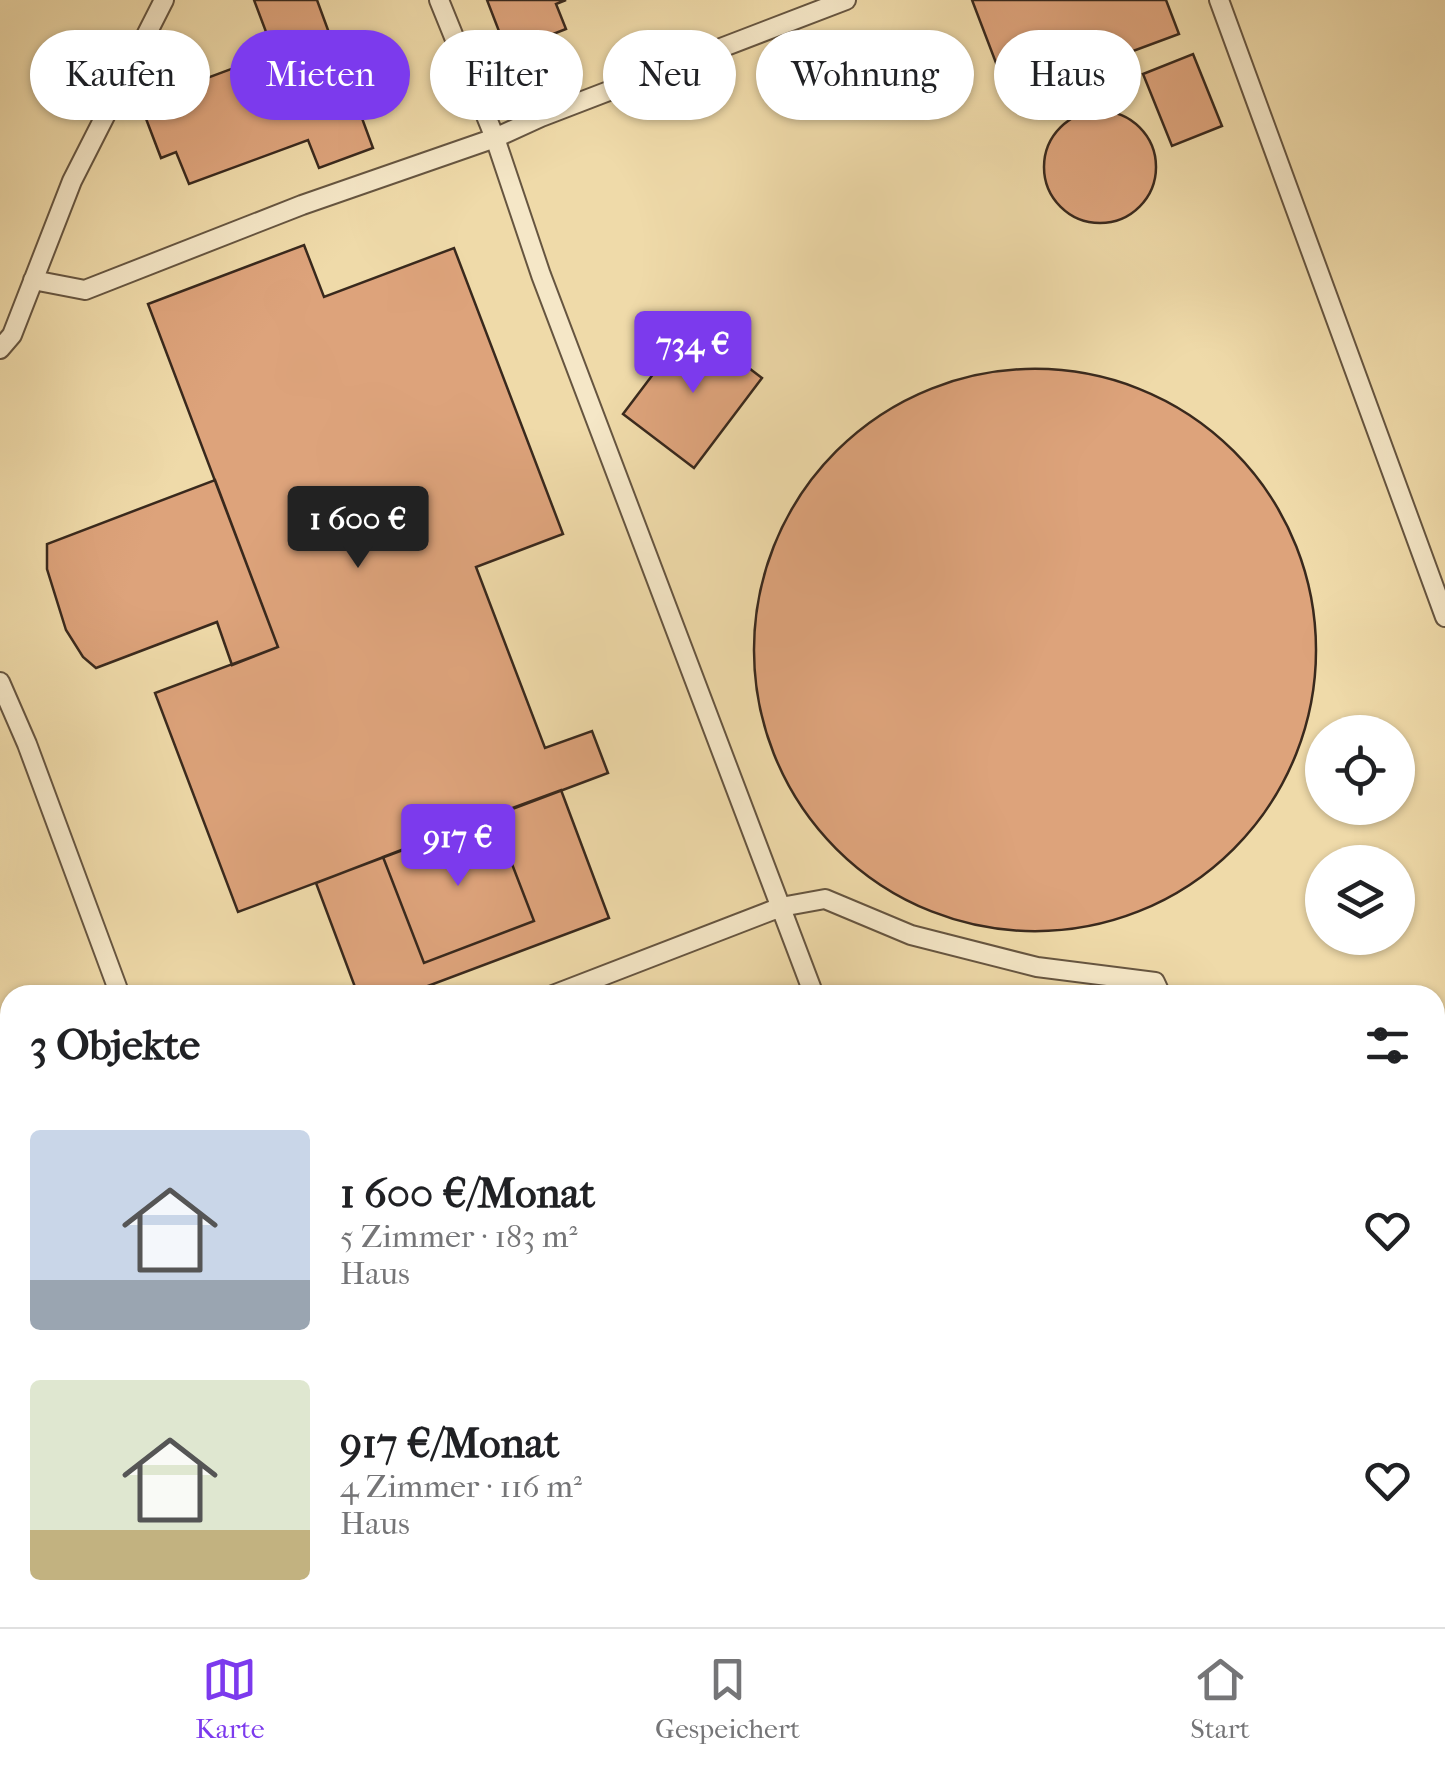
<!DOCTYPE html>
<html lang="de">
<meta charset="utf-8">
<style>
body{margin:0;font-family:"IM FELL French Canon",serif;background:#f6f6f6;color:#202124;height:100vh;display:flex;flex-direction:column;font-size:38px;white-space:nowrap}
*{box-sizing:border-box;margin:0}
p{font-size:32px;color:#757577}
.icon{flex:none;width:55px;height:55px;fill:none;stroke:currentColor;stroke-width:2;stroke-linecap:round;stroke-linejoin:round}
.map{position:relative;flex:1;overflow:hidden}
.details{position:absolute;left:0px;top:985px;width:1445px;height:642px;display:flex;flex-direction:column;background:#fff;border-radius:30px 30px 0 0;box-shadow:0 2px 8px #0004}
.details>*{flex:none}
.hud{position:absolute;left:30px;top:30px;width:1385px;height:90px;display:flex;gap:20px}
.controls{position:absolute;left:1305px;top:715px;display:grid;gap:20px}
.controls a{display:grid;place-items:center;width:110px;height:110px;border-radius:50%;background:#fff;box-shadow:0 2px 8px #0004;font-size:50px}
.price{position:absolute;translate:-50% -85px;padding:0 22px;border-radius:10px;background:#7c3aed;color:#fff;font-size:32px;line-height:65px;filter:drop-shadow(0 2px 5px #0008)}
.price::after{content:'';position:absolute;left:50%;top:60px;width:30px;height:22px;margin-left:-15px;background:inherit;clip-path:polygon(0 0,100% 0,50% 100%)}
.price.on{background:#222;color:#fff}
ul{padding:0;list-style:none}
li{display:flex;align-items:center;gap:30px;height:250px;padding:0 30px}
li span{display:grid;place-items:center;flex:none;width:280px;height:200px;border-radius:10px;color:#555}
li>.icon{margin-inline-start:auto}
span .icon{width:120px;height:120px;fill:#fffc;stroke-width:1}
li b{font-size:42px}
h2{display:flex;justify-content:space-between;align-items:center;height:120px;padding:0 30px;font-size:42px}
.tag{padding:0 35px;border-radius:45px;background:#fff;box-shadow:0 2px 8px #0004;font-size:35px;line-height:90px}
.tag.on{background:#7c3aed;color:#fff}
.dock{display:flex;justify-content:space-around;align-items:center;height:140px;border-top:2px solid #e0e0e0;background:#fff;font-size:28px;color:#757577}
.dock a{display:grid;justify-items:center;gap:5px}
.dock .on{color:#7c3aed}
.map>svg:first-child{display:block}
.building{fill:#dda37b;stroke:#39291d;stroke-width:2.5}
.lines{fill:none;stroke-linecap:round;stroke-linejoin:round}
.lane-casing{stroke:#665540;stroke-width:22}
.lane{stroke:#f5e7c7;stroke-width:18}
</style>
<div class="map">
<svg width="1445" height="1627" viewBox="0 0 1445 1627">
<rect width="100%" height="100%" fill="#efdaa9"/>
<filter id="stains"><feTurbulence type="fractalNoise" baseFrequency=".002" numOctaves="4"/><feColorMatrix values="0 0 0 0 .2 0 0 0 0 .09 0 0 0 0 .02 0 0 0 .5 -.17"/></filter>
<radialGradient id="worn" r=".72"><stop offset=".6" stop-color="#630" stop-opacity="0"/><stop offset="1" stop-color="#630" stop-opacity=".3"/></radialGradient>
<!-- building -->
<path class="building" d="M254,0h63l15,41 9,-3 5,15 -7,3 34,92 -54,20 -11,-28 -119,44 -13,-32 -15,6 -21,-55 134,-50z
M487,0h79l-10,4 10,25 -59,23z
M972,0h194l13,34 -170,63z
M1193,54l29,72 -50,20 -29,-72z
M1044 167a56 56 0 1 1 112 0a56 56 0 1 1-112 0Z
M304,245l20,52 130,-49 109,286 -87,33 69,181 47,-17 16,42 -370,139 -83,-219 123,-46 -130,-343z
M691,324l71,54 -68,90 -71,-54z
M754 650a281 281 0 1 1 562 0a281 281 0 1 1-562 0Z
M215,480l63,167 -46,18 -15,-43 -121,46 -13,-11 -17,-27 -19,-61v-25z
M561,790l48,128 -205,77h-46l-42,-112 67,-26 41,106 110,-42 -41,-106z
M493,815l41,106 -110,42 -41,-106z
M10,1505v113h159v9h-169v-120z"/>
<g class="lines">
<!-- lane casing -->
<g class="lane-casing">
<path id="lane" d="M439,0l56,138 46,-21 305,-117
M1219,0l226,617
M33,280l52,10 217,-85 193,-67 46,137 273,720
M0,349l12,-14 60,-154 92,-181
M0,682l27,62 93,251
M553,995l228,-88 44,-8 86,36 126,32 118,15 6,13
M1435,1246l10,-4
M1435,1267l9,51v50l-9,3
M0,1355l10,27
M350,1618l4,9
M1066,1618l3,9
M438,1627l25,-9
M723,1627l25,-9"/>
</g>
<!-- lane -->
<use href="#lane" class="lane"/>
</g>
<rect width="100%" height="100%" filter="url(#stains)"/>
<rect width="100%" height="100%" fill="url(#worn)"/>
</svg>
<div class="controls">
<a><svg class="icon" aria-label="locate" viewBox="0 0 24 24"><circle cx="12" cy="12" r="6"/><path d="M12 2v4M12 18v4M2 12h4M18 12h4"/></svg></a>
<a><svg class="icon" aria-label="layers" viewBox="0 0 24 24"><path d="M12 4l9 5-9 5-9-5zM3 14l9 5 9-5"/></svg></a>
</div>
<b class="price" style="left:693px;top:396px">734 €</b>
<b class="price on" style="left:358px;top:571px">1 600 €</b>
<b class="price" style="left:458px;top:889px">917 €</b>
<div class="hud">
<a class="tag">Kaufen</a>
<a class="tag on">Mieten</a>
<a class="tag">Filter</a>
<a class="tag">Neu</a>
<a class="tag">Wohnung</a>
<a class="tag">Haus</a>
</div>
<section class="details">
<h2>3 Objekte<svg class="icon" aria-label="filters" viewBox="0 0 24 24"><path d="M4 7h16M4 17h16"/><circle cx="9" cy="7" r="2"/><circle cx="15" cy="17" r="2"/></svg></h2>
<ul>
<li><span style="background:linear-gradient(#c9d6e8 75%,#9aa5b1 0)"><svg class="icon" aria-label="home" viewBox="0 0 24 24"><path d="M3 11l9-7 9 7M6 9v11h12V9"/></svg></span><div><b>1 600 €/Monat</b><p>5 Zimmer · 183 m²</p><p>Haus</p></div><svg class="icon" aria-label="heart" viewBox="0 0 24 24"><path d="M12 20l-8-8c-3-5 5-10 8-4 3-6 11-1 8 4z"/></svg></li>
<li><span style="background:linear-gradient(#dfe7d0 75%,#c2b280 0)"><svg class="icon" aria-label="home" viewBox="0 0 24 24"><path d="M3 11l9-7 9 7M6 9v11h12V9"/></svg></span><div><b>917 €/Monat</b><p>4 Zimmer · 116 m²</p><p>Haus</p></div><svg class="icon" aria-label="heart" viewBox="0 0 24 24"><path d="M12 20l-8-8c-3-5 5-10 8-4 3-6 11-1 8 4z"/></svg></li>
</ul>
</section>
</div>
<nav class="dock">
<a class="on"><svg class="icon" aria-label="map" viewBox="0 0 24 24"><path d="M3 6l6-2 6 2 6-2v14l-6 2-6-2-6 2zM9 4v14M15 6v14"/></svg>Karte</a>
<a><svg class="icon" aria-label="saved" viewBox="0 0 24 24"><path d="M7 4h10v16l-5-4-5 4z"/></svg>Gespeichert</a>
<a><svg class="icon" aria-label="home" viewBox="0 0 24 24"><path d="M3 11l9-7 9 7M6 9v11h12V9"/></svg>Start</a>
</nav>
